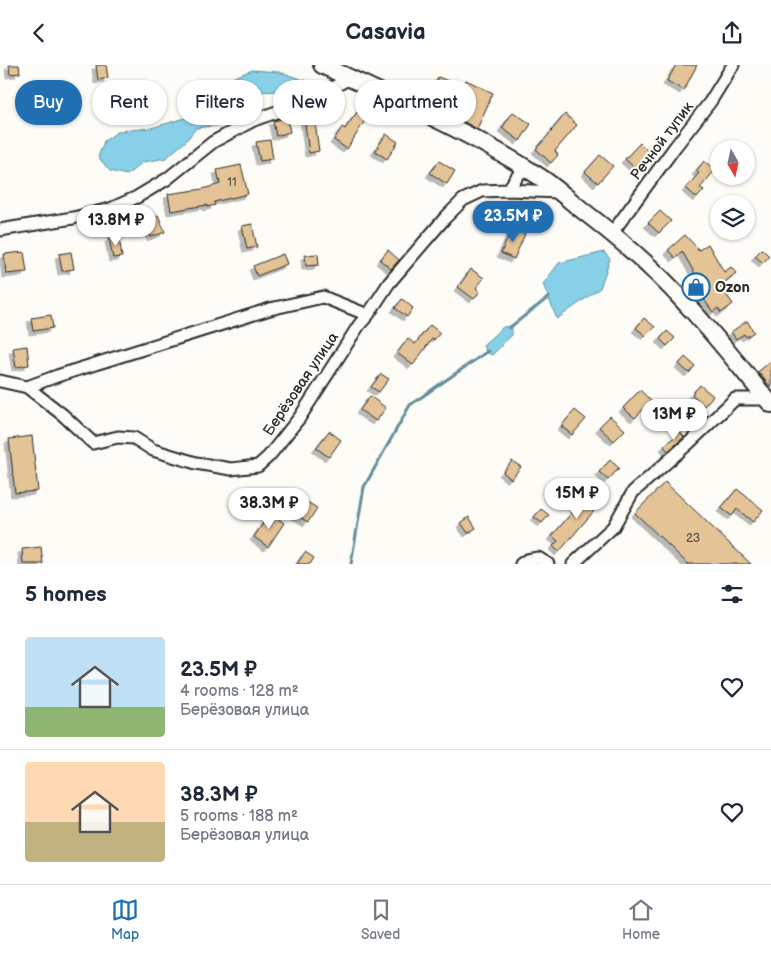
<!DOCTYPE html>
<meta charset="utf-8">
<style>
body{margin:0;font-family:"Balsamiq Sans",sans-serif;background:#f6f6f7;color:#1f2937;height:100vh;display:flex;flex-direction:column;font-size:19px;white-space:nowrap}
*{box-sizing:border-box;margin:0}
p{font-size:16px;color:#747a83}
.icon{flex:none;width:28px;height:28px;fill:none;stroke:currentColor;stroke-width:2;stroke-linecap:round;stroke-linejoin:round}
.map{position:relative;height:499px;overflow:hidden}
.sheet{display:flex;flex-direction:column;background:#fff;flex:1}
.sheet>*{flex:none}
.guide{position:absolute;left:15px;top:15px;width:500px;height:45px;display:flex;gap:10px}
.needle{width:32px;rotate:171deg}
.buttons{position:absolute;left:710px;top:75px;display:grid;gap:10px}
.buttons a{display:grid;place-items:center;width:45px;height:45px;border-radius:50%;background:#fff;box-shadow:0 1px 4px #0004;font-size:25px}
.price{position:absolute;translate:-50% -42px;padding:0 11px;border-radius:18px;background:#fff;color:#222;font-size:16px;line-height:32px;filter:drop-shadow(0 1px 2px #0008)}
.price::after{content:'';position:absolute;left:50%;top:30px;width:15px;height:11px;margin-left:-8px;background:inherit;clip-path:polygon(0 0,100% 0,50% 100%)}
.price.on{background:#1f6fb2;color:#fff}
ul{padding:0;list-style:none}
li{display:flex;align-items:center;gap:15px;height:125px;padding:0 25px}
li+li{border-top:1px solid #e0e1e3}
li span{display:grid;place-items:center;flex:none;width:140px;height:100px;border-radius:5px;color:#555}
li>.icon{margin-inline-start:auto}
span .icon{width:60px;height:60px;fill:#fffc;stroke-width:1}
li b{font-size:21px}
h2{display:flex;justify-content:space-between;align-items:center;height:60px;padding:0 25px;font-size:21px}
.pill{padding:0 18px;border-radius:22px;background:#fff;box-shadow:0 1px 4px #0004;font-size:18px;line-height:45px}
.pill.on{background:#1f6fb2;color:#fff}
header{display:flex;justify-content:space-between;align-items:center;height:65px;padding:0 25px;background:#fff;font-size:22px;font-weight:700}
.tabs{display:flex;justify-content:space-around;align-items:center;height:70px;border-top:1px solid #e0e1e3;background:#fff;font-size:14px;color:#747a83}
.tabs a{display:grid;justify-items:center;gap:2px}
.tabs .on{color:#1f6fb2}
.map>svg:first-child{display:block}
.water{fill:#87d0e8;stroke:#628e9c}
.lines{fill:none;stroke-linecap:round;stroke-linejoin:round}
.stream{stroke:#628e9c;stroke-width:3}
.building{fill:#e4c396;stroke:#2b2b2b;filter:url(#shadow)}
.street-casing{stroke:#2b2b2b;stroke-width:15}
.secondary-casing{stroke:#2b2b2b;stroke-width:20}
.street{stroke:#fdfcf7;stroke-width:11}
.secondary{stroke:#fdfcf7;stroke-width:16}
.labels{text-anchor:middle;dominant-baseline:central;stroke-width:4;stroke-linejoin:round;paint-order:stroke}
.number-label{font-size:12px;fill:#595146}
.street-label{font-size:15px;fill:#2b2b2b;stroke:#fdfcf7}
.poi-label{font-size:15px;font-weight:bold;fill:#2b2b2b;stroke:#fdfcf7;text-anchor:start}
</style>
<header><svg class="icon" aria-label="back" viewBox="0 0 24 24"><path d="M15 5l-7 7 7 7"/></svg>Casavia<svg class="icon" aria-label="share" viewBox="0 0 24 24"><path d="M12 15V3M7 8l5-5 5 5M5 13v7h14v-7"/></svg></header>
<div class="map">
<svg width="771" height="499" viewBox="0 0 771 499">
<defs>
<filter id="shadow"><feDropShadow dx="-4" dy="4" stdDeviation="0" flood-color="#0004"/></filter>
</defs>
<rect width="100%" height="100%" fill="#fdfcf7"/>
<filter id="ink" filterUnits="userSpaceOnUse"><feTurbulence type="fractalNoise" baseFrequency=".02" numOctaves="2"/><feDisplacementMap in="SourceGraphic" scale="10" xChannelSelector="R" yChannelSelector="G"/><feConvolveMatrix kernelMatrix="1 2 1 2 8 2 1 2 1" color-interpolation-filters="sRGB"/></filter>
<g filter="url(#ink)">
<!-- water -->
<path class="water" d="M252,5l27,2 31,10 -3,8 -51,2 -19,13 -16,20 -25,3 -10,13 -20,17 -23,4 -16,13 -17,-4 -12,-14 6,-16 15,-10 32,-3 48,-14 16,-1 10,-14 12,-11 -6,-4 1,-6z
M604,187l6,7 -10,29 -43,31 -14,-35 16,-21z
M512,261v9l-20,20 -6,-3 -3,-7 20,-18z"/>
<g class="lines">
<!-- stream -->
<path class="stream" d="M509,263l40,-31
M351,499l13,-77 46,-82 78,-54"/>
</g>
<!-- building -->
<path class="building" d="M9,0h10l1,8 -10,1z
M96,0h10l2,13 -10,2z
M676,0h21l-13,25 -17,-9z
M438,12l25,10 3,-7 27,13 -16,36 -26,-14 5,-12 -25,-11z
M357,47l9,7 -19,30 -13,-9 8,-13 3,2z
M513,47l18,12 -11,17 -18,-13z
M565,49l12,11 -22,26 3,4 -7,8 -15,-14 16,-18h-1z
M314,51l5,35 -10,2 -5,-36z
M287,53l3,14 -14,4 -3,-15z
M386,69l12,8 -11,17 -12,-8z
M270,75l3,19 -13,2 -4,-19z
M640,78l11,11 -15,15 -11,-10z
M600,90l13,11 -15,17 -13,-11z
M439,96l16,10 -8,13 -17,-11z
M704,96l11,9 -15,18 4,2 -7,8 -11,-10 13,-15 -3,-2z
M241,100l7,29 -34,8 1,3 -8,2v-2l-36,6 -3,-17 35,-5 17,-5 -3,-14z
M660,146l11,10 -12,12 -11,-10z
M158,150l7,17 -14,5 -7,-17z
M252,159l5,23 -10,2 -5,-23z
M512,163l13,6 -11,25 -13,-6z
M685,170l14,15 9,-6 16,28 7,-5 5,6 -16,13 13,18 -12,9 -3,-5 -5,4 -16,-22 -2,2 -5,-7 8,-6 -16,-28 -7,7 -7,-8z
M119,171l3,21 -9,1 -4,-20z
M762,184l7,7 -6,7 -8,-7z
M388,185l11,10 -8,9 -11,-9z
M24,187l3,20 -21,2 -2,-20z
M71,187l3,17 -12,2 -3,-17z
M283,189l4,10 -30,12 -4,-10z
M318,189l1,11 -13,1 -1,-11z
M471,204l13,9 -8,10 4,3 -6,8 -16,-12z
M402,234l11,9 -6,9 -12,-9z
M51,250l2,13 -20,3 -2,-13z
M644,253l11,9 -9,9 -10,-8z
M747,256l7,11 -8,5 -2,-3 -8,5 -5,-7z
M430,260l10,8 -6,7 -2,-1 -19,26 -16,-12 11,-14 7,5z
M667,266l8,7 -8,8 -7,-7z
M27,281l2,19 -13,2 -3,-19z
M685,292l10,9 -6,7 -10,-9z
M771,296v26l-13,-15z
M381,309l8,5 -10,13 -8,-5z
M700,320l13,11 -9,10 -12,-12z
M640,325l11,11 -16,17 -12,-10z
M370,331l16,12 -10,13 -16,-11z
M575,345l11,9 -14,16 -11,-9z
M610,351l15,14 -11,11 -15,-14z
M329,366l12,9 -12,17 -13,-9z
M680,367l4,5 -16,14 -4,-5z
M32,371l6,55 -23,2 -6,-54z
M610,395l9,8 -11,12 -9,-8z
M512,396l9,6 -10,12 -8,-7z
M665,417l86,82h-63l-53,-51z
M737,424l26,21 -10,12 -16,-13 -5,7 -11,-8z
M598,427l7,6 -46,54 -6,-6 5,-5 -6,-5 36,-42 5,4z
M302,434l15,9 -9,14 -15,-9z
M541,444l8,6 -7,8 -8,-6z
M270,448l14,10 -16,24 -14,-10z
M469,452l7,11 -8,5 -7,-10z
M41,482l2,17h-20l-1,-15z
M305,487l9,6 -4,6h-13z"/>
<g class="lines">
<!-- street casing -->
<g class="street-casing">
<path id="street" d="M508,125l16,-23
M0,165l73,-12 37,-9 27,-12 30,-18 46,-37 41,-22 56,-20 40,-22
M612,168l63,-86 35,-45 23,-37
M0,316l27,6 30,-11 213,-67 53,-12 45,18
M27,322l36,28 30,28 25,-6 16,1 19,12 43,13 35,6 27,-3 11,-10 31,-39 59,-92 9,-10 21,-32 56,-65 18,-18 19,-9 26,-1 51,2
M521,499l6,-4 11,-2 10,6
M573,499l40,-37 20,-35 57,-50 45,-43h32"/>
</g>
<!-- secondary casing -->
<g class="secondary-casing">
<path id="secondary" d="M322,0c74,35 149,67 218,112 15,10 28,22 42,33 38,29 74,60 106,96 29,31 55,65 83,98"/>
</g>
<!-- street -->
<use href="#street" class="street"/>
<!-- secondary -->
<use href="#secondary" class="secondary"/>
</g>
</g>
<!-- icons -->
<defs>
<g id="shop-ring" transform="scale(1.4375)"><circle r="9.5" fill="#fdfcf7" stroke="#1f6fb2" stroke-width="1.5"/><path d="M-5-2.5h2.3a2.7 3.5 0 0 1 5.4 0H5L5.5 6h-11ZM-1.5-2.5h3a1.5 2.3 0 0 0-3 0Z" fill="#1f6fb2"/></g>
</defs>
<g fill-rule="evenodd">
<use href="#shop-ring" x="696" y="222"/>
</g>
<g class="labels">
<!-- number labels -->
<g class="number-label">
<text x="232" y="117">11</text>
<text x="693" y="473">23</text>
</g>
<!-- street labels -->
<g class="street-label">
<text transform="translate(662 76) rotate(-53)">Речной тупик</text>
<text transform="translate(301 319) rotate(-56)">Берёзовая улица</text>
</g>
<!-- poi labels -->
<g class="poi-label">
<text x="715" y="222">Ozon</text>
</g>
</g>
</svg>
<div class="buttons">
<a><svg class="needle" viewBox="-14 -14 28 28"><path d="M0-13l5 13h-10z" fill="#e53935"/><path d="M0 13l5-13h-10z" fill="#747a83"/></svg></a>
<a><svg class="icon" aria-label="layers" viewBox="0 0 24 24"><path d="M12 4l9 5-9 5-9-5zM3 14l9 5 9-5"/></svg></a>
</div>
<b class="price on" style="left:513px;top:178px">23.5M ₽</b>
<b class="price" style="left:116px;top:182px">13.8M ₽</b>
<b class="price" style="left:674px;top:376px">13M ₽</b>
<b class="price" style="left:577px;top:455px">15M ₽</b>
<b class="price" style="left:269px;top:465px">38.3M ₽</b>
<div class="guide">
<a class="pill on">Buy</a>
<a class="pill">Rent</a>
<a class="pill">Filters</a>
<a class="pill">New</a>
<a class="pill">Apartment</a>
</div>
</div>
<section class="sheet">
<h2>5 homes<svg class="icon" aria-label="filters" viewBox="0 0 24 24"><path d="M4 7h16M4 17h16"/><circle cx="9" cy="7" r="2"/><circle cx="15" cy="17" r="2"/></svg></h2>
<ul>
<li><span style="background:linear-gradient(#bfe0f5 70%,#8fb573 0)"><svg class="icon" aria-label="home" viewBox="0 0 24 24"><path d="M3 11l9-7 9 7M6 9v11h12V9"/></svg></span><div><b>23.5M ₽</b><p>4 rooms · 128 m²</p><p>Берёзовая улица</p></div><svg class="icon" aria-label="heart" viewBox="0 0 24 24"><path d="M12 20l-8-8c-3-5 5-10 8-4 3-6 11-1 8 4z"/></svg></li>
<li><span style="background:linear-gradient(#ffd9b3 60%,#c2b280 0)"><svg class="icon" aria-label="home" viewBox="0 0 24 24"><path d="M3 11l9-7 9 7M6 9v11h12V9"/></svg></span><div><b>38.3M ₽</b><p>5 rooms · 188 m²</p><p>Берёзовая улица</p></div><svg class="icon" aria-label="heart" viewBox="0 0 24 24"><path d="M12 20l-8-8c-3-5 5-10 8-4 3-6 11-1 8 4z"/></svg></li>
</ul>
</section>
<nav class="tabs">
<a class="on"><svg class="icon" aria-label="map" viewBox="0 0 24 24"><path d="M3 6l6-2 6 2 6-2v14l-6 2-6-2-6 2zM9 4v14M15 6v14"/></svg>Map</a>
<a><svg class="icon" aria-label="saved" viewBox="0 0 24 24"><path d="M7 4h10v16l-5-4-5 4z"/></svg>Saved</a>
<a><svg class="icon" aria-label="home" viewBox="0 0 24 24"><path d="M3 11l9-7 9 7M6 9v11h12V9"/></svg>Home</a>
</nav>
